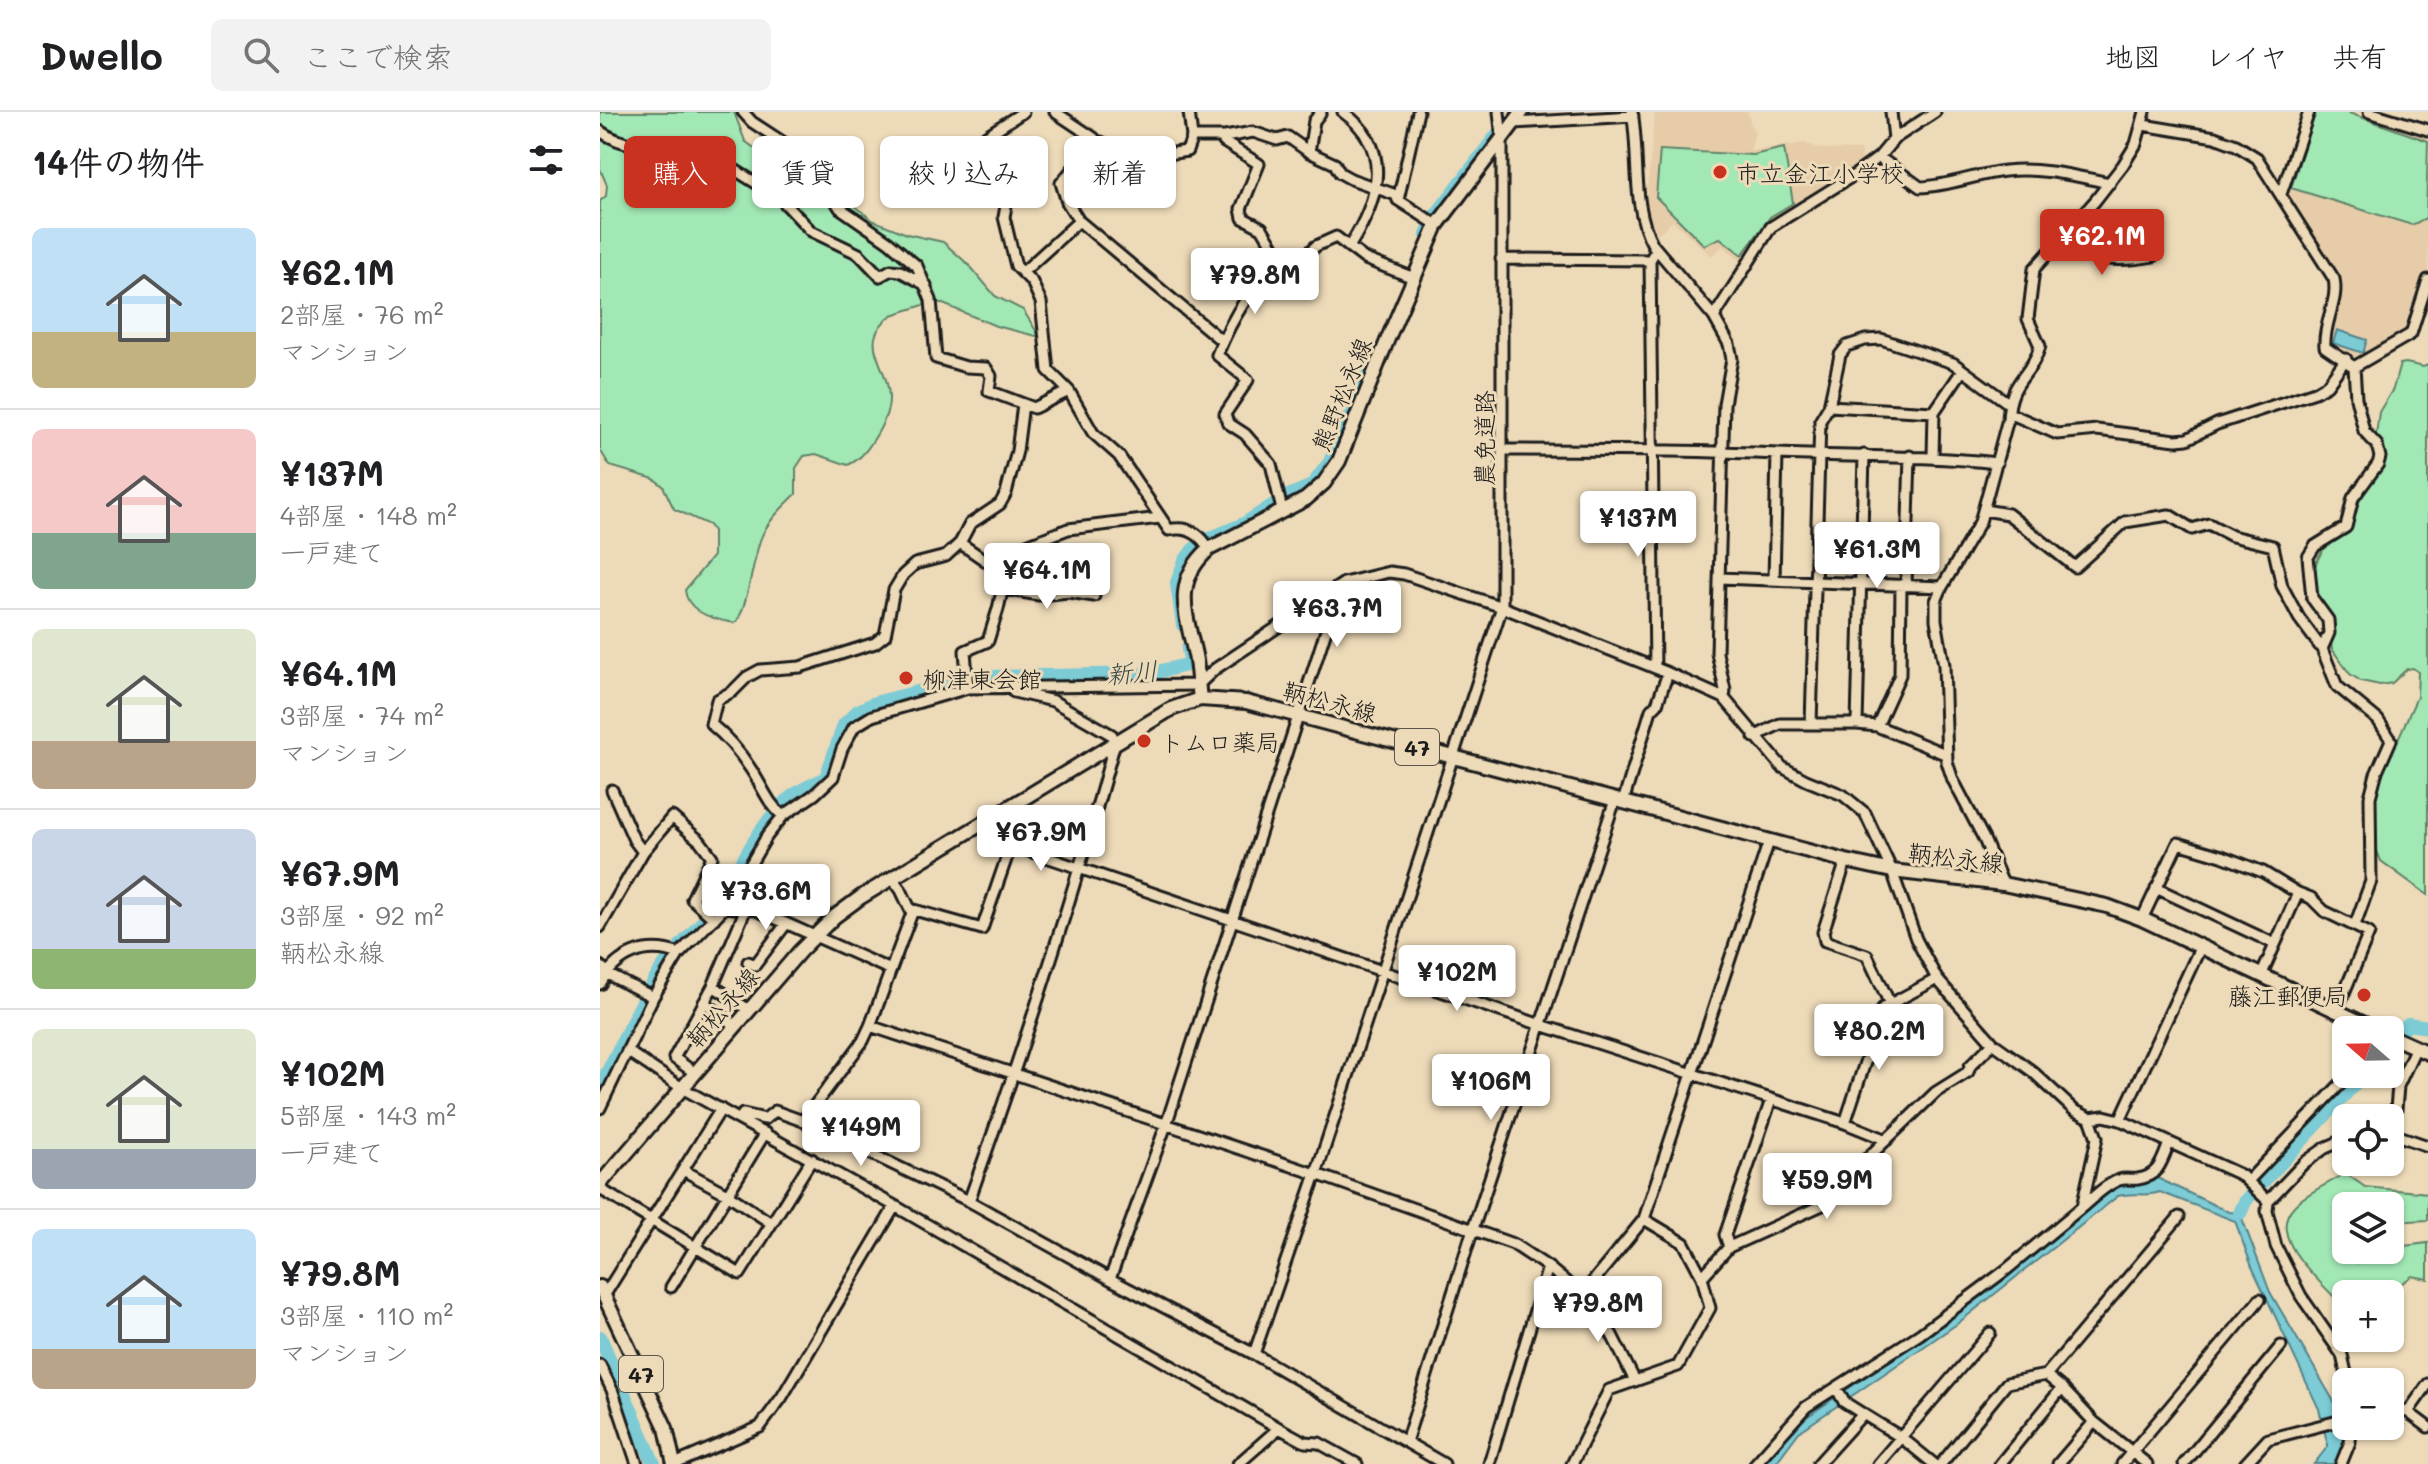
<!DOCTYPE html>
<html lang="ja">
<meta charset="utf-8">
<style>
body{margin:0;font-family:Mali,"Klee One",sans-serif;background:#f2f2f2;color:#202124;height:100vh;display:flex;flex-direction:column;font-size:30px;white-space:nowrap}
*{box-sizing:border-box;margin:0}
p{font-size:26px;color:#757577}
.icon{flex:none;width:44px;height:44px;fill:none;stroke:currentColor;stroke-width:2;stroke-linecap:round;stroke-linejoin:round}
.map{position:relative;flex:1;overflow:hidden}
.sheet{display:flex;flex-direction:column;background:#fff;width:600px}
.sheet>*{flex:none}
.guide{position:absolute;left:24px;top:24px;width:760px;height:72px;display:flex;gap:16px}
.needle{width:52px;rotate:290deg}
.tools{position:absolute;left:1732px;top:904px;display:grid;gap:16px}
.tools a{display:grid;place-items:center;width:72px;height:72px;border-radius:12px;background:#fff;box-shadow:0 2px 6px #0004;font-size:40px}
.price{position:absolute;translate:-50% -68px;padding:0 18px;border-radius:8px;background:#fff;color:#222;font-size:26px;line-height:52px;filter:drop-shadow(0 2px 4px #0008)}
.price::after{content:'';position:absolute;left:50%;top:48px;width:24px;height:18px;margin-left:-12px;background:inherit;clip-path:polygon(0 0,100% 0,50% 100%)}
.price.active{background:#c8321e;color:#fff}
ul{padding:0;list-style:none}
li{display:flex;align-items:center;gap:24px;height:200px;padding:0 32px}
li+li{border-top:2px solid #e0e0e0}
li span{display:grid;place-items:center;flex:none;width:224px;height:160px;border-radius:12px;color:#555}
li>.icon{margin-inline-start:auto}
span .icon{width:96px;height:96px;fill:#fffc;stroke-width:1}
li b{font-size:34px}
h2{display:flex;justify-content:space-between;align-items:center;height:96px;padding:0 32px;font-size:34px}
.tag{padding:0 28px;border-radius:12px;background:#fff;box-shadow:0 2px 6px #0004;font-size:28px;line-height:72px}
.tag.active{background:#c8321e;color:#fff}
header{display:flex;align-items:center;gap:48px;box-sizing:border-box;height:112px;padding:0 40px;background:#fff;border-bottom:2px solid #e0e0e0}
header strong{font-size:38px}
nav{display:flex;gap:44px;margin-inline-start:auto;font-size:28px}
.search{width:560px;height:72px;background:#f2f2f2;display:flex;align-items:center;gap:20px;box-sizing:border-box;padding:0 28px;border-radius:12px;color:#757577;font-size:30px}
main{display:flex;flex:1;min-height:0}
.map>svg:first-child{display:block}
.built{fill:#e6cca9}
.green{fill:#a2e8b5;stroke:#5f8268;stroke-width:2}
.water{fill:#7bcbd5;stroke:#55858b;stroke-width:2}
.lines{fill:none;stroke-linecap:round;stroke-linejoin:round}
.river{stroke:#7bcbd5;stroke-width:14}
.minor-casing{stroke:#1c1c1c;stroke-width:15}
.major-casing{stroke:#1c1c1c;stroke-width:18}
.minor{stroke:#eddab8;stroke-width:9}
.major{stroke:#eddab8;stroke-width:12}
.poi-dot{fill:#c8321e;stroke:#eddab8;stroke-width:3}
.labels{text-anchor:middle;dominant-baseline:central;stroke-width:6;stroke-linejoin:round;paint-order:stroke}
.shield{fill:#eddab8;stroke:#5b554b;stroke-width:2}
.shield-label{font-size:22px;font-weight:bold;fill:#1c1c1c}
.poi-label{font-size:24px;fill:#1c1c1c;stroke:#eddab8;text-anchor:start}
.street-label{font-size:24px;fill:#1c1c1c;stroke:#eddab8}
.water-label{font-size:26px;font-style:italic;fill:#34484a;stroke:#eddab8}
</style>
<header>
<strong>Dwello</strong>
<div class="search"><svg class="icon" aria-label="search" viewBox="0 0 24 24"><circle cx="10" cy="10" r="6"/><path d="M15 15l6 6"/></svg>ここで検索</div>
<nav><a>地図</a><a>レイヤ</a><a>共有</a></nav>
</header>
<main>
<section class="sheet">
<h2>14件の物件<svg class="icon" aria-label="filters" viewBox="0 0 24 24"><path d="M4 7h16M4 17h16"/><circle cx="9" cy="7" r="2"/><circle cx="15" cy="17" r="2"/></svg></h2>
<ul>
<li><span style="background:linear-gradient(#bfe0f5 65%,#c2b280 0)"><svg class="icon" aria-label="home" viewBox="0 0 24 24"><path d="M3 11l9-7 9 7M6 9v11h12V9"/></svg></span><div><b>¥62.1M</b><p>2部屋 · 76 m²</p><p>マンション</p></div></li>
<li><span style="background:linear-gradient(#f6c9c9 65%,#7fa58c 0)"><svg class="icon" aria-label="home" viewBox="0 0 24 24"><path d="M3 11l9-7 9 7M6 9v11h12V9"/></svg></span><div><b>¥137M</b><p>4部屋 · 148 m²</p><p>一戸建て</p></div></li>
<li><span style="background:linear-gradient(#dfe7d0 70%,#b9a48a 0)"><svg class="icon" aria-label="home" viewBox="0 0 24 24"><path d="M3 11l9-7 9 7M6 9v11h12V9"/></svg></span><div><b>¥64.1M</b><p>3部屋 · 74 m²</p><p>マンション</p></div></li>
<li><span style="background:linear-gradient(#c9d6e8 75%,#8fb573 0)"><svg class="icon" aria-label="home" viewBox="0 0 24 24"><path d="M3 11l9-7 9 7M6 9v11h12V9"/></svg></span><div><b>¥67.9M</b><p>3部屋 · 92 m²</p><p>鞆松永線</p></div></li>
<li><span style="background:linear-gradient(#dfe7d0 75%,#9aa5b1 0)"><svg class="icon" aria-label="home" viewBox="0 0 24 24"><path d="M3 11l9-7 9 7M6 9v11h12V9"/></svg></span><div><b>¥102M</b><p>5部屋 · 143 m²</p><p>一戸建て</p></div></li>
<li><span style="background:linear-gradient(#bfe0f5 75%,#b9a48a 0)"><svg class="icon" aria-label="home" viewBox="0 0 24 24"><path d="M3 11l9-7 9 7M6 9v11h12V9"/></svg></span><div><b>¥79.8M</b><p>3部屋 · 110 m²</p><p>マンション</p></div></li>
</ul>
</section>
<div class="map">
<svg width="1828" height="1352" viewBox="0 0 1828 1352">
<rect width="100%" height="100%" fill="#eddab8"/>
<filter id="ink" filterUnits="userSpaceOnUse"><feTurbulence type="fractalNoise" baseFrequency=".0125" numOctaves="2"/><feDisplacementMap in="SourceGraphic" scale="16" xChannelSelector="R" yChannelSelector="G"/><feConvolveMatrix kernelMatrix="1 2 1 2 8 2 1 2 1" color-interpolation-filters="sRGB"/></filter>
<g filter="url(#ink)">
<!-- built -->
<path class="built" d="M1055,0h93l3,14 4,6 -5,19 54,-8 18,6 38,1 3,13 -51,35 -38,20 -17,21 -14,24 -20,-17 -12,10 -38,-35 -18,15 -9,-33z
M1712,0h40l76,23v136l-17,55 -3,5 -52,30 -29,-15 6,-35 9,-27 -55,-88z"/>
<!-- green -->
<path class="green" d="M0,0h134l11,29 16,12 52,21 21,14 38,32 35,14 36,8 27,24 25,30 28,14 17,27 -44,-11 -60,-25 -44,14c-38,28 -2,50 -3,84 0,14 -8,29 -15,40 -6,10 -16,22 -26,26l-32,-11 -12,2 -8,12v26c-13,13 -28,26 -35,44 -8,20 -14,74 -26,85 -20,-3 -48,-10 -50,-33l28,-34v-25l-4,-6 -35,-16 -11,-23 -9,-7 -44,-13 -10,-16v-249l6,-5 1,-11 -7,-16z
M1715,0h31l82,29 -2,77 -14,7 -121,-37z
M1184,36l9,55 -23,14 -28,38 -22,-17 -16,7 -48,-48 4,-47 93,5z
M1806,251l17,4 5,-2v530l-47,-34 -5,-13 -3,-46 8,-25 36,-80 1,-25 -5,-4 -6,1 -15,14 -12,2 -19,-4 -11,-7 -18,-25 -5,-32 -14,-32 2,-20 7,-14 25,-22 13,-29 18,-29 3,-25 -5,-11 3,-23 14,-23 7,-25z
M1742,1063l7,1 16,11 63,6v27l-38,2v-16h-44v14l-8,4c-6,17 3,33 19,39l16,-13 55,-7v36l-16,-3 -25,18h-41v7h-8c-19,-21 -73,-65 -44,-95 12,-13 33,-21 48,-31z"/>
<!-- water -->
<path class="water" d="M1737,218l30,10 -4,13 -30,-10z
M1557,1066l72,34 11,1 30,79 70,120 6,25 -4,14 -9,13h-19l14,-18 -9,-37 -67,-142 -17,-46 -75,-29c-12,5 -27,0 -42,4l-161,128 -158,108 -24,32h-11l31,-39 128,-88 110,-82 83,-68z"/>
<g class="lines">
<!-- river -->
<path class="river" d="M827,123l7,-17 73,-96
M583,513l-6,-42 8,-22 9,-12 15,-10 35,-15 40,-26 28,-12 18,-24 40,-94
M1790,931l18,-19 20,3
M0,975c20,-38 37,-79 60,-115 16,-25 39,-43 56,-66 24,-35 40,-79 73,-107 10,-9 25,-15 37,-21l18,-53 14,-14 17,-8 86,-22 31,-4 156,-3 43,-10 -3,-15
M1640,1101l6,-13 118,-126
M0,1225l54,127"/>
<!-- minor casing -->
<g class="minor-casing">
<path id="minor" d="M143,0l9,10 58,38 30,48 49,34 28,24 14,34 5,58 30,9 20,1 5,8 -2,15 45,17 35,-17
M455,0l39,26 1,4 -34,41 6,19 12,19 143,120
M589,0l3,25
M743,0c52,37 35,90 6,135
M818,0l-20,88 39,25
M1032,0c8,43 -1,94 21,133l61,72 15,27 3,15 -8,45 -7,249 8,37 -1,8
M1291,0l3,27
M1769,0l59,18
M914,11l119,-7
M1543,13l72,12 21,8 21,13 77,121c5,22 -11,44 -9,68l29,20 2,31 8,33 13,14 3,12 -2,7 -25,34 -7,29 -31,19 -7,11 4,41 16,22 1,13 -7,16
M0,19c16,12 35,13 53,21 14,6 27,26 45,23 11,-2 17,-10 29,-10l53,33 31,33 48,23 21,22 11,-6 9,1 26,14
M386,24l37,-24
M625,25l-1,5 35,22 -18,45 2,9 19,10 19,32c-30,25 -50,60 -64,95l31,25 -23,34 3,9 17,11 26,30 11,46
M495,30h6l34,17 52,-8 5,-14h33l28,-5 24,8 11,-3 21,15 26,12 5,9 11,6 45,16 2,5
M709,40l5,-31 7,-9
M1279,45l41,30c30,-1 56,-13 85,-16 35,-4 70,5 105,12
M1681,82l28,-82
M408,83l-4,22 12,49 16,16 9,20 7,68 21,21 24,42 26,23 50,74c18,-4 31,3 40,19
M1453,133c40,13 59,19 101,11
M901,147l149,1
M681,148l6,4 12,-2 17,-16 20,-9 29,22 49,19
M423,160l56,-51
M1114,205l57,-90 85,-53 23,-17 15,-18 41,-27
M1754,255l57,-33 17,-54
M1229,294l105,6
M1409,301l48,21 40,-4 79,10 11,-1 30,-15 98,-32 12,-7 19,-26
M903,338c92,0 183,0 275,4 73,3 146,1 219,9
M1333,344l1,-44 28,-41
M1384,398l24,4 67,53 50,-45 44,-7 23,14 17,-5 23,12 41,10 9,40 17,32 23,31 15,37 41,34 13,20 -15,34 -6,23 1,84 -16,44
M360,431l45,31
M1120,466l222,9
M1174,468l3,-126
M1306,473l4,-129
M403,477l36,6 30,-3 25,4
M1055,556l-5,-408 6,-10
M368,576l-3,-37 23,-10 10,-32 13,-58 57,-22 92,-11
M1211,612l9,-303 9,-15 11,-51 7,-9 18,-6 16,-1 72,24 55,40
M1257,612l7,-269
M1277,614l23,-51 1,-90
M1154,625l26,-13h77l20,2 68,28
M12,678l22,50 9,12
M1023,690l28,-92 6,-6 11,-31
M183,704c-16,-13 -21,-31 -33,-48 -11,-17 -23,-31 -39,-44l6,-24 16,-9 14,-14 13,-7 40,-3 75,-24 10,-8 9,-45 9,-15 12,-11 31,-8 14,-13 10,-19 30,-20 6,-11 11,-42 6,-47
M385,710l15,6 11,17 530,180 304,98 42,17
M1246,749l-23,71 2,9 42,14 23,49
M1403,772l-19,-45 -31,-59 -6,-18 -3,-97 -8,-45v-19l6,-14 38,-65 28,-103c2,-41 23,-41 32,-73l-12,-27 6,-50 61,-68 28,-36 13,-21 9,-32
M1556,776l119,56
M126,794l7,2 14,-2 144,64
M311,797l71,20 29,-84
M1542,807l36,-76 44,13 41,16 35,21 13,5 13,13 45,22 -33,79
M0,815l43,-75 29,-35 28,24 12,16 -20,42 22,20
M148,850l7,3 31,-41
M0,854l13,11 40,20
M1661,864l37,-83
M0,872c17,-30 46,-42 79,-30
M113,874l36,24
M104,890l31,24
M270,914l446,148 197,70 35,23 34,28 30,40 23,46
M27,939l55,37 213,118 384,222 26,14 14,1 38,21
M95,961l-21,-15 39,-72 34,-80
M0,996l53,-111 26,-43 47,-48 41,-70 16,-20 32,-22 18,-17 9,-28 12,-22 18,-11 96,-28 230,-3 17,-16 129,-86 45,-11 15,2 98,33 166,66 56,25 58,69 24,13 37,15 22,18 27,58 24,68 21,40 56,64 39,28 42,39 16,8 14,-2 16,4 121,55 27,26
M140,1007l3,-5 22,5 10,-8 28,10 166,80 141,78 144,75 190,110
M1520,1008l80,-172
M203,1009l60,-80 7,-15 42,-113 -11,-23 -9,-12
M1245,1011l38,-115 54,-29
M1790,1021l38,13
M1794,1021l4,-47 18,-39
M1746,1027l-21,9 -21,15 -36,38 -1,10 9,35 25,50 41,59 6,27
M83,1058l44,24 44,29
M1649,1068l101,-106
M0,1077l140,85 72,-115
M369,1089c54,-151 104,-303 146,-459l-3,-7 -59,-34 -39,-9v-6
M1482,1095c11,-9 23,-22 37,-27 6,-2 13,0 19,-1 21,-3 24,-18 31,-36
M1129,1135l-4,-12 46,-135
M1102,1165l27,-30 100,-45 25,-31 82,-79 32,-20 2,-6 23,-23
M510,1167l56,-154 162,-501 13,-5 3,-36
M71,1175l94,-154
M982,1183l62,-76 125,-378
M4,1184l117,-187
M654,1242l62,-180 186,-567v-468l-3,-27
M0,1253l13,27 24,72
M1446,1263l16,13 32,34 53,42
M1790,1297l18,3 20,15
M1808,1300l20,-28
M1263,1302l39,24 32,26
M806,1330l67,-213 142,-429
M75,1352l85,-37 22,-30 113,-191
M638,1352l41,-36
M889,1352l59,-197
M972,1352l37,-74 69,-24 32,-58 -8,-31 -18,-34 -40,-24
M1155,1352l51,-57 114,-73 86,-64 76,-63 15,-69 -7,-20
M1218,1352l45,-50 -19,-12 -7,-13
M1278,1352l112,-131
M1341,1352l66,-81 39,-8 133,-158
M1400,1352l62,-76
M1458,1352l36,-42
M1522,1352l138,-165
M1584,1352l97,-118
M1645,1352l23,-25 78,-20
M1741,1352l9,-22 1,-16"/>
</g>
<!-- major casing -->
<g class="major-casing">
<path id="major" d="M600,587c-2,-14 -2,-30 -5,-44 -9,-42 -23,-73 14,-106l97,-50 18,-16 15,-22 50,-125 48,-111 85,-113
M1790,924l38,17
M0,1072l200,-233 34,-34 27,-20 310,-188 29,-10 46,3 600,159 46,10 111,13 104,22 35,13 235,111
M0,1175l66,141 8,36"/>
</g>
<!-- minor -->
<use href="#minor" class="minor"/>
<!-- major -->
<use href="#major" class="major"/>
</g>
</g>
<!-- markers -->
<g class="poi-dot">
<circle cx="1120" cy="60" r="8"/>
<circle cx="306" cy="566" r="8"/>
<circle cx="544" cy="629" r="8"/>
<circle cx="1764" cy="883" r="8"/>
</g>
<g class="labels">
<!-- shield labels -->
<g class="shield">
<rect x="795" y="617" width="44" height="36" rx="6"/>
<rect x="19" y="1244" width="44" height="36" rx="6"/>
</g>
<g class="shield-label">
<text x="817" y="635">47</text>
<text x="41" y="1262">47</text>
</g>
<!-- poi labels -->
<g class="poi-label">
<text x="1136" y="60">市立金江小学校</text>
<text x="322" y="566">柳津東会館</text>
<text x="560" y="629">トムロ薬局</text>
<text x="1748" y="883" text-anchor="end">藤江郵便局</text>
</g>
<!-- street labels -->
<g class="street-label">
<text transform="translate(741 282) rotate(-68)">熊野松永線</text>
<text transform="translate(883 326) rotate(-90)">農免道路</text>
<text transform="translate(730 589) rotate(15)">鞆松永線</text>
<text transform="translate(1356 745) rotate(7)">鞆松永線</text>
<text transform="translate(122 895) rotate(-49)">鞆松永線</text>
</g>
<!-- water labels -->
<g class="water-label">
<text transform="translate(532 560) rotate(-5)">新川</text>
</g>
</g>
</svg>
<div class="tools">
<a><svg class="needle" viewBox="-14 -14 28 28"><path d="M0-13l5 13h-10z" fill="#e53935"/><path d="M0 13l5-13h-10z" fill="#757577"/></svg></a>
<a><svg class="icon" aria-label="locate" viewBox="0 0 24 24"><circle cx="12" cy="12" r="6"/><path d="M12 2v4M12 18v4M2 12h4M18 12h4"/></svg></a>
<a><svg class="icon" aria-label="layers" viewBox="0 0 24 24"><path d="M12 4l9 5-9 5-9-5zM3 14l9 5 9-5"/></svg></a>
<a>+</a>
<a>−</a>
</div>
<b class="price active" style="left:1502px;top:165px">¥62.1M</b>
<b class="price" style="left:655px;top:204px">¥79.8M</b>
<b class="price" style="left:1038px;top:447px">¥137M</b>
<b class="price" style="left:1277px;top:478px">¥61.3M</b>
<b class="price" style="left:447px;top:499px">¥64.1M</b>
<b class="price" style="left:737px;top:537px">¥63.7M</b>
<b class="price" style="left:441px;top:761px">¥67.9M</b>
<b class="price" style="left:166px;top:820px">¥73.6M</b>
<b class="price" style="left:857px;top:901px">¥102M</b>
<b class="price" style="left:1279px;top:960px">¥80.2M</b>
<b class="price" style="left:891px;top:1010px">¥106M</b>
<b class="price" style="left:261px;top:1056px">¥149M</b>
<b class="price" style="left:1227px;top:1109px">¥59.9M</b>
<b class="price" style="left:998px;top:1232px">¥79.8M</b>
<div class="guide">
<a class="tag active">購入</a>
<a class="tag">賃貸</a>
<a class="tag">絞り込み</a>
<a class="tag">新着</a>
</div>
</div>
</main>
